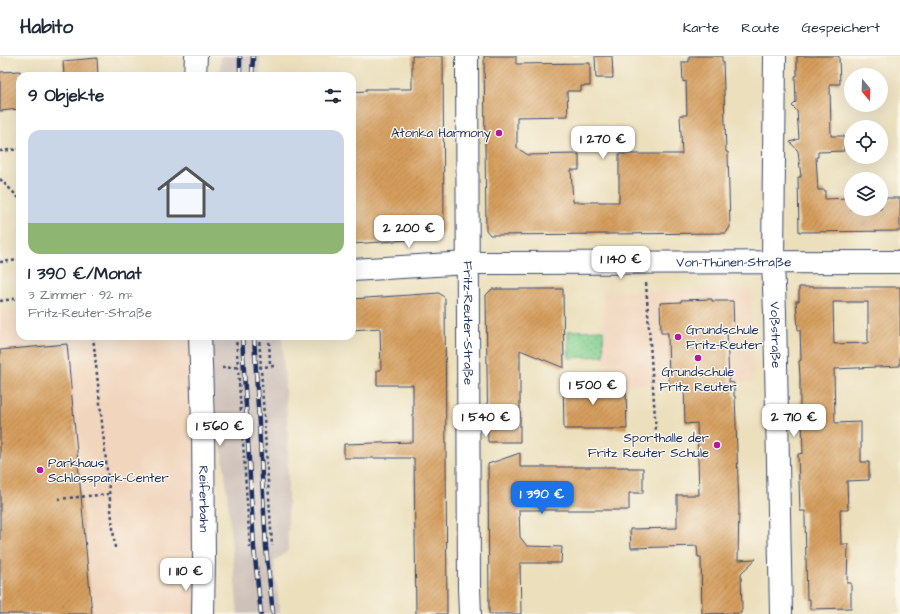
<!DOCTYPE html>
<html lang="de">
<meta charset="utf-8">
<style>
body{margin:0;font-family:"Architects Daughter",sans-serif;background:#f2f2f3;color:#1f2937;height:100vh;display:flex;flex-direction:column;font-size:15px;white-space:nowrap}
*{box-sizing:border-box;margin:0}
p{font-size:13px;color:#747a83}
.icon{flex:none;width:22px;height:22px;fill:none;stroke:currentColor;stroke-width:2;stroke-linecap:round;stroke-linejoin:round}
.map{position:relative;flex:1;overflow:hidden}
.details{position:absolute;left:16px;top:16px;width:340px;height:268px;display:flex;flex-direction:column;background:#fff;border-radius:12px;box-shadow:0 4px 16px #0002}
.details>*{flex:none}
.needle{width:26px;rotate:161deg}
.controls{position:absolute;left:844px;top:12px;display:grid;gap:8px}
.controls a{display:grid;place-items:center;width:44px;height:44px;border-radius:50%;background:#fff;box-shadow:0 4px 16px #0002;font-size:20px}
.price{position:absolute;translate:-50% -34px;padding:0 9px;border-radius:8px;background:#fff;color:#222;font-size:13px;line-height:26px;filter:drop-shadow(0 1px 2px #0008)}
.price::after{content:'';position:absolute;left:50%;top:24px;width:12px;height:9px;margin-left:-6px;background:inherit;clip-path:polygon(0 0,100% 0,50% 100%)}
.price.selected{background:#1a73e8;color:#fff}
ul{padding:0;list-style:none}
li{display:grid;align-content:center;gap:8px;height:212px;padding:0 12px}
li+li{border-top:1px solid #e0e1e3}
li span{display:grid;place-items:center;height:124px;border-radius:12px;color:#555}
li>.icon{margin-inline-start:auto}
span .icon{width:72px;height:72px;fill:#fffc;stroke-width:1}
li b{font-size:17px}
h2{display:flex;justify-content:space-between;align-items:center;height:48px;padding:0 12px;font-size:17px}
header{display:flex;align-items:center;gap:24px;box-sizing:border-box;height:56px;padding:0 20px;background:#fff;border-bottom:1px solid #e0e1e3}
header strong{font-size:19px}
nav{display:flex;gap:22px;margin-inline-start:auto;font-size:14px}
.map>svg:first-child{display:block}
.built{fill:#f1d5bd}
.railway{fill:#cec1ba}
.park{fill:url(#park-dots);stroke:#508078}
.building{fill:url(#building-hatch);fill-rule:evenodd}
.lines{fill:none;stroke-linecap:round;stroke-linejoin:round}
.minor-casing{stroke:#3a496c;stroke-width:24}
.path{stroke:#3a496c;stroke-width:2.5;stroke-dasharray:3 3;stroke-linecap:butt}
.minor{stroke:#fff;stroke-width:22}
.rail-casing{stroke:#1b2f5e;stroke-width:4.5}
.rail{stroke:#fbf7ec;stroke-width:3;stroke-dasharray:9;stroke-linecap:butt}
.poi-dot{fill:#b5179e;stroke:#fbf7ec;stroke-width:1.5}
.labels{text-anchor:middle;dominant-baseline:central;stroke-width:3;stroke-linejoin:round;paint-order:stroke}
.poi-label{font-size:13px;fill:#1b2f5e;stroke:#fbf7ec;text-anchor:end}
.street-label{font-size:13px;fill:#1b2f5e;stroke:#fbf7ec}
</style>
<header>
<strong>Habito</strong>
<nav><a>Karte</a><a>Route</a><a>Gespeichert</a></nav>
</header>
<div class="map">
<svg width="900" height="558" viewBox="0 0 900 558">
<defs>
<pattern id="park-dots" width="8" height="8" patternUnits="userSpaceOnUse"><rect width="8" height="8" fill="#84d291"/><path d="M2 2h.1M6 6h.1" fill="none" stroke="#6bab7a" stroke-width="1.8" stroke-linecap="round"/></pattern>
<pattern id="building-hatch" width="6" height="6" patternUnits="userSpaceOnUse"><rect width="6" height="6" fill="#d69e5d"/><path d="M-1 1l2-2M0 6l6-6M5 7l2-2" fill="none" stroke="#ad8150"/></pattern>
</defs>
<rect width="100%" height="100%" fill="#fbf7ec"/>
<filter id="ink" filterUnits="userSpaceOnUse"><feTurbulence type="fractalNoise" baseFrequency=".025" numOctaves="2"/><feDisplacementMap in="SourceGraphic" scale="8" xChannelSelector="R" yChannelSelector="G"/><feConvolveMatrix kernelMatrix="1 2 1 2 8 2 1 2 1" color-interpolation-filters="sRGB"/></filter>
<filter id="wash" filterUnits="userSpaceOnUse"><feTurbulence type="fractalNoise" baseFrequency=".012" numOctaves="4" result="noise"/><feDisplacementMap in="SourceGraphic" scale="16" xChannelSelector="R" yChannelSelector="G"/><feGaussianBlur stdDeviation="0.9" result="paint"/><feColorMatrix in="noise" values="0 0 0 0 0 0 0 0 0 0 0 0 0 0 0 0 0 1.4 0 .05"/><feComposite in="paint" operator="in"/></filter>
<g filter="url(#wash)">
<rect width="100%" height="100%" fill="#ebdfbc"/>
<!-- built -->
<path class="built" d="M751,233l2,93 -148,3 -2,-93z
M20,254v26h177l5,278h-202v-302z"/>
<!-- railway -->
<path class="railway" d="M221,0h39v20h-43l3,-6z
M208,280h74l6,99v116l-14,11 6,52h-42l-13,-142 -16,-106z"/>
<!-- park -->
<path class="park" d="M603,274l1,26 -35,2 -1,-27z"/>
<g id="blocks">
<!-- building -->
<path class="building" d="M412,0h31l1,175 -6,7 -86,6v-152l14,-1v-2h46z
M484,0h32v8l74,-1v23h-9v5h-14l1,25 -51,1v31l11,7 51,-1v16h-8l2,32h46v-48h63l-2,-39h7l-1,-34 -3,1 -1,-20h7v-6h33v5h1l3,91h2l2,75 -4,6 -236,2 -4,-5z
M595,0h17l1,22h-17z
M797,0h42l1,28h-10l1,52h13v15l-26,1v5h-2l2,33h7v9l26,-1v11h30v-11h19v33l-101,1 -1,-55h3l-3,-26 -8,-9 9,-3 -2,-28 -5,-5 4,-4 -1,-26h2z
M97,2l1,18h-34l-1,-15z
M20,15v38l-20,2v-39z
M799,231h101v79l-66,3 1,54 26,-1v40h8v18l-22,1 1,29h-8l1,34h7l-1,39h4v25l-41,1v-10h-3l-2,-80v-8h-5l-2,-57 5,-1 -1,-33h-2v-43l-1,-16 2,-1 -1,-30h-2l-2,-29h3zM833,246h35v41l-34,1z
M492,233h71l1,79 -44,-18v92h-32l-2,-147z
M439,237l6,5 2,316h-31l-2,-156h-70v-14l69,-2v-57h-36v-15h4l-1,-42 -28,2v-31z
M712,243v2h21l1,30h-7l2,51 5,1v13h1l4,111 -1,53 18,-1 -15,14 1,37h-1v3l-39,1 -1,-57h-3l-1,-11 -66,2 -1,-19 47,-1v-33h22l-2,-72 -12,1 -1,-40h-15l-1,-51h-7l-1,-30 21,-1v-2z
M67,288l25,270h-92v-264z
M563,320h29v15l34,-1 1,39h-63z
M520,397v14h108v1h15v25h-14v17h-110l1,27 7,9 35,1 -1,16h-41l1,51h-32l-1,-150z"/>
</g>
</g>
<g filter="url(#ink)">
<use href="#blocks" fill-opacity="0" stroke="#3a496c" stroke-width="1"/>
<g class="lines">
<!-- minor casing -->
<g class="minor-casing">
<g id="minor">
<path id="s1" d="M467,0l2,532 1,26"/>
<path id="s2" d="M775,0l-2,206 2,51 6,301"/>
<path d="M195,20l1,-20"/>
<path id="s3" d="M352,214l116,-7 432,-1"/>
<path id="s4" d="M200,280l3,87 1,136 -1,55"/>
</g>
</g>
<!-- path -->
<path class="path" d="M0,95l20,-2
M0,123l20,20
M0,206l20,-2
M646,227l10,149
M0,245l20,-3
M93,280l22,212
M236,280l14,212
M259,280l13,210
M269,280l1,30
M259,311l17,-1
M222,312l17,-1
M58,443l51,-5"/>
<!-- minor -->
<use href="#minor" class="minor"/>
<!-- rail casing -->
<g class="rail-casing">
<path id="rail" d="M240,20v-20
M252,20l1,-20
M242,280l12,212 7,66
M254,280l12,211 7,67"/>
</g>
<!-- rail -->
<use href="#rail" class="rail"/>
</g>
</g>
<!-- markers -->
<g class="poi-dot">
<circle cx="499" cy="77" r="4"/>
<circle cx="678" cy="281" r="4"/>
<circle cx="698" cy="302" r="4"/>
<circle cx="717" cy="389" r="4"/>
<circle cx="40" cy="414" r="4"/>
</g>
<g class="labels">
<!-- poi labels -->
<g class="poi-label">
<text x="491" y="77">Atonka Harmony</text>
<text x="686" y="274" text-anchor="start">Grundschule<tspan x="686" dy="15">Fritz-Reuter</tspan></text>
<text x="698" y="316" text-anchor="middle">Grundschule<tspan x="698" dy="15">Fritz Reuter</tspan></text>
<text x="709" y="382">Sporthalle der<tspan x="709" dy="15">Fritz Reuter Schule</tspan></text>
<text x="48" y="407" text-anchor="start">Parkhaus<tspan x="48" dy="15">Schlosspark-Center</tspan></text>
</g>
<!-- street labels -->
<g class="street-label">
<text stroke="none"><textPath href="#s3" startOffset="382">Von-Thünen-Straße</textPath></text>
<text stroke="none"><textPath href="#s1" startOffset="267">Fritz-Reuter-Straße</textPath></text>
<text stroke="none"><textPath href="#s2" startOffset="279">Voßstraße</textPath></text>
<text stroke="none"><textPath href="#s4" startOffset="163">Reiferbahn</textPath></text>
</g>
</g>
</svg>
<div class="controls">
<a><svg class="needle" viewBox="-14 -14 28 28"><path d="M0-13l5 13h-10z" fill="#e53935"/><path d="M0 13l5-13h-10z" fill="#747a83"/></svg></a>
<a><svg class="icon" aria-label="locate" viewBox="0 0 24 24"><circle cx="12" cy="12" r="6"/><path d="M12 2v4M12 18v4M2 12h4M18 12h4"/></svg></a>
<a><svg class="icon" aria-label="layers" viewBox="0 0 24 24"><path d="M12 4l9 5-9 5-9-5zM3 14l9 5 9-5"/></svg></a>
</div>
<b class="price" style="left:603px;top:104px">1 270 €</b>
<b class="price" style="left:409px;top:193px">2 200 €</b>
<b class="price" style="left:621px;top:224px">1 140 €</b>
<b class="price" style="left:593px;top:350px">1 500 €</b>
<b class="price" style="left:486px;top:382px">1 540 €</b>
<b class="price" style="left:794px;top:382px">2 710 €</b>
<b class="price" style="left:220px;top:391px">1 560 €</b>
<b class="price selected" style="left:542px;top:459px">1 390 €</b>
<b class="price" style="left:186px;top:536px">1 110 €</b>
<section class="details">
<h2>9 Objekte<svg class="icon" aria-label="filters" viewBox="0 0 24 24"><path d="M4 7h16M4 17h16"/><circle cx="9" cy="7" r="2"/><circle cx="15" cy="17" r="2"/></svg></h2>
<ul>
<li><span style="background:linear-gradient(#c9d6e8 75%,#8fb573 0)"><svg class="icon" aria-label="home" viewBox="0 0 24 24"><path d="M3 11l9-7 9 7M6 9v11h12V9"/></svg></span><div><b>1 390 €/Monat</b><p>3 Zimmer · 92 m²</p><p>Fritz-Reuter-Straße</p></div></li>
</ul>
</section>
</div>
